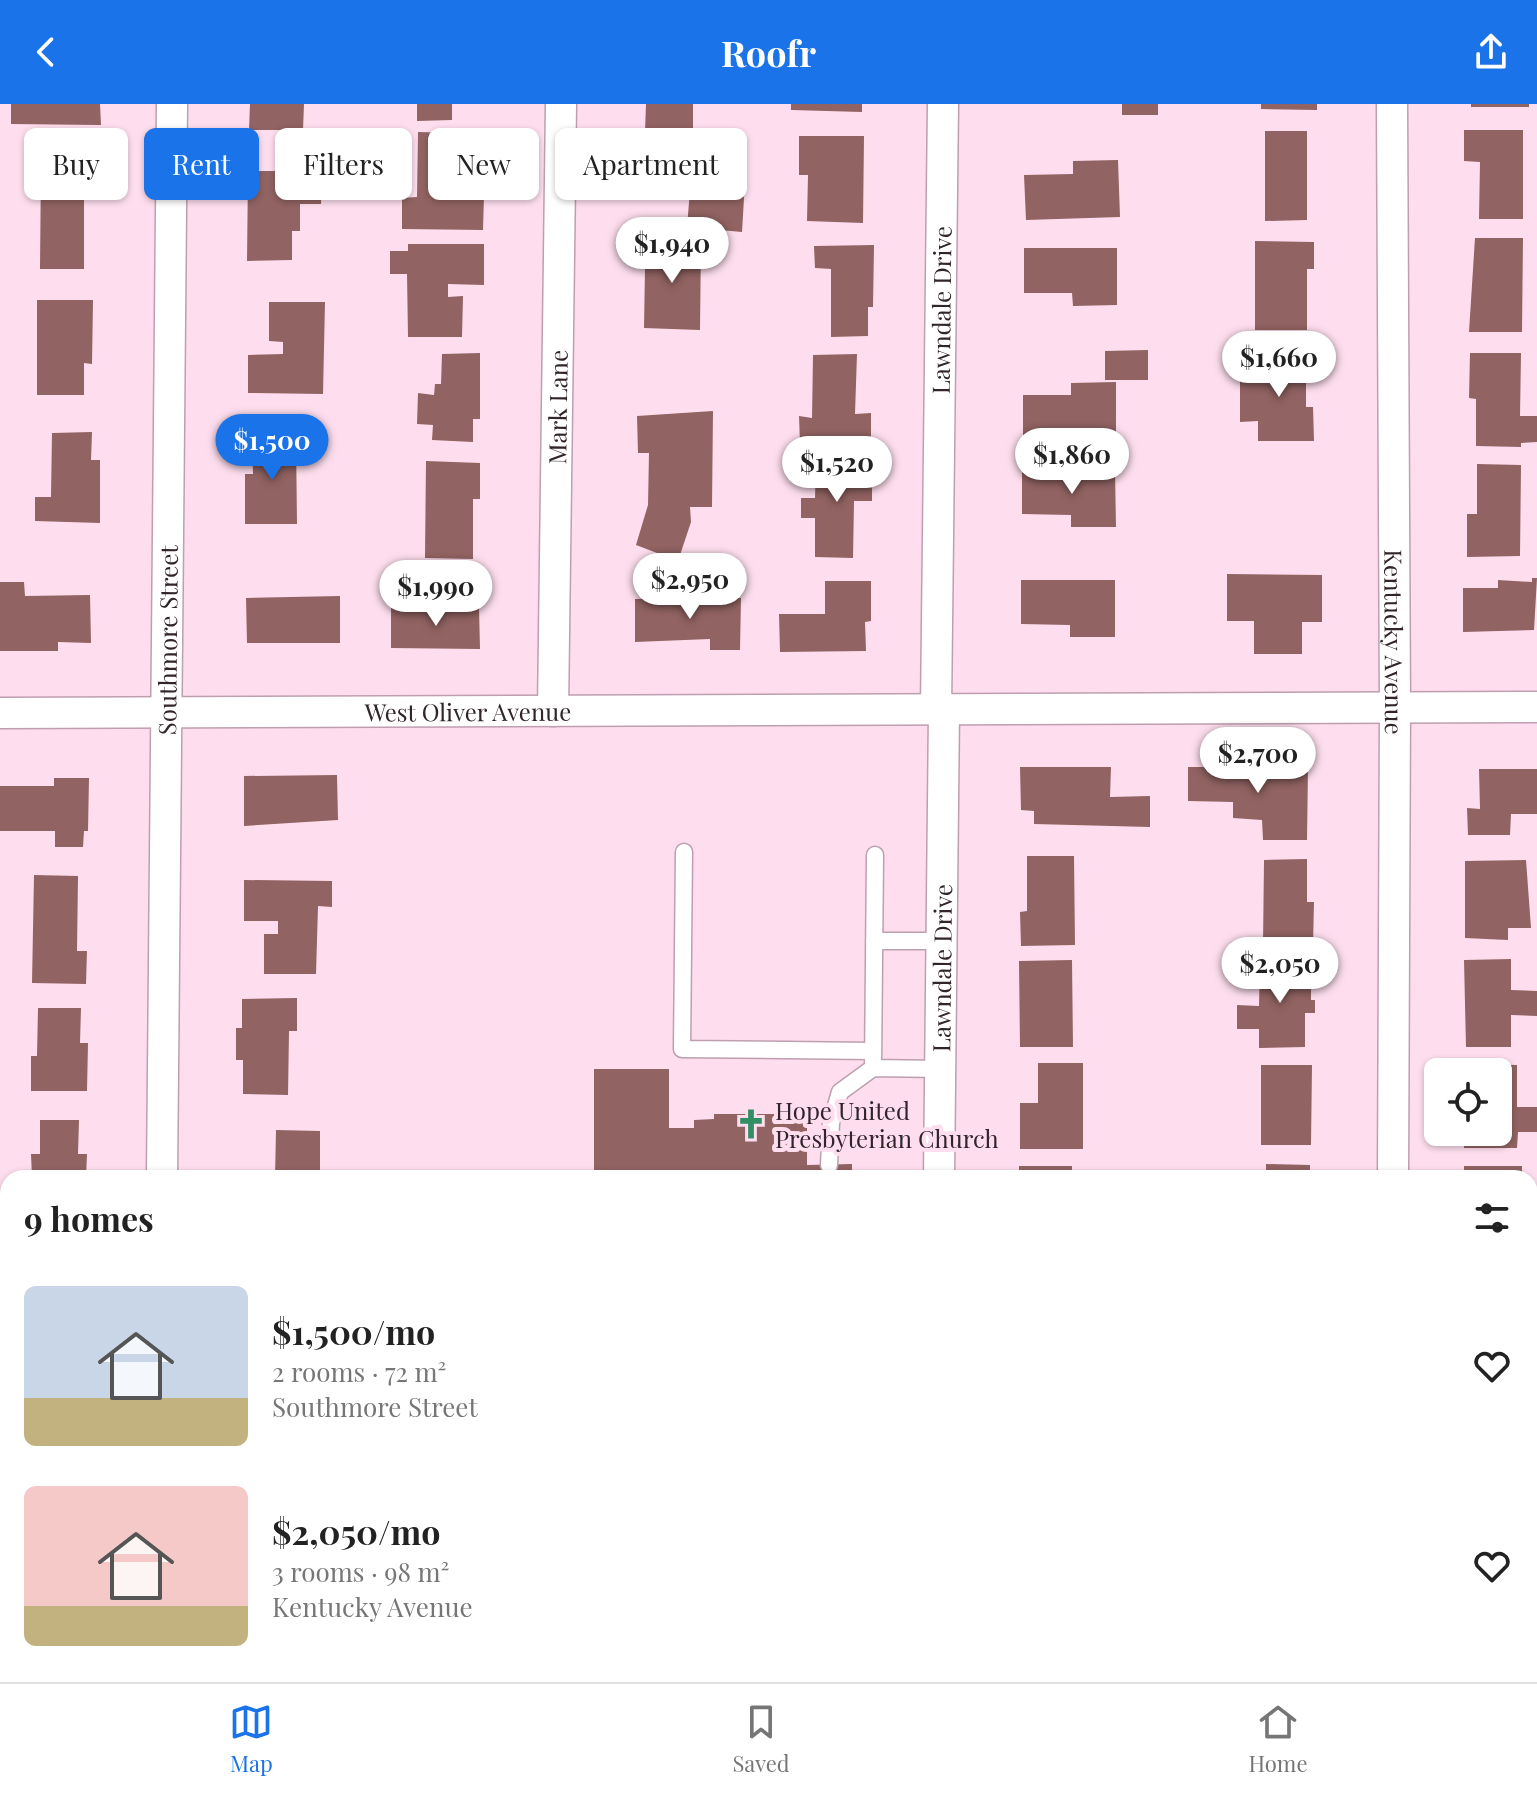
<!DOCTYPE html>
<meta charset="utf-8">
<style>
body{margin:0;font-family:"Playfair Display",serif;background:#f6f6f6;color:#222;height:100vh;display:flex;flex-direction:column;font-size:30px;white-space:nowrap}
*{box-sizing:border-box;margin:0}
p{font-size:26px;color:#767676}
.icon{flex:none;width:44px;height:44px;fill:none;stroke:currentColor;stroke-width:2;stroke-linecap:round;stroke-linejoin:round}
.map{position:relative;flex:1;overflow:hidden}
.details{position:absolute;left:0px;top:1066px;width:1538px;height:512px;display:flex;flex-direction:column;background:#fff;border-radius:24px 24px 0 0;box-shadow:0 2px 6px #0004}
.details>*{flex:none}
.hud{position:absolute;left:24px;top:24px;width:800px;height:72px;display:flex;gap:16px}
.controls{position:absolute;left:1424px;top:954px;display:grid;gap:16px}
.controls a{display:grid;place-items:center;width:88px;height:88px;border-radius:12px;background:#fff;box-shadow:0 2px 6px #0004;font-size:40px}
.price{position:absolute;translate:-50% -68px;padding:0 18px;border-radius:28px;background:#fff;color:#222;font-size:26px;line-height:52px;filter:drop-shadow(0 2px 4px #0008)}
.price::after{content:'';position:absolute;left:50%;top:48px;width:24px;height:18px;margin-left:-12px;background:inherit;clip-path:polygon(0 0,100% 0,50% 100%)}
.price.selected{background:#1a73e8;color:#fff}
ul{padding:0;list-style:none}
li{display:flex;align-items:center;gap:24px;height:200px;padding:0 24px}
li span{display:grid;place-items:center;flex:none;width:224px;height:160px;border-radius:12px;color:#555}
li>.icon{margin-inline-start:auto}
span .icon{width:96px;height:96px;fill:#fffc;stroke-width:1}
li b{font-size:34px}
h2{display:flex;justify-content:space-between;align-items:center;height:96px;padding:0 24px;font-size:34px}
.pill{padding:0 28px;border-radius:12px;background:#fff;box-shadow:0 2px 6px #0004;font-size:28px;line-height:72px}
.pill.selected{background:#1a73e8;color:#fff}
header{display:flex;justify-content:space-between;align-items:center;height:104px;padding:0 24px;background:#1a73e8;color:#fff;font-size:36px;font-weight:700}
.dock{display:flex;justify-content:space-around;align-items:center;height:112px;border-top:2px solid #e0e0e0;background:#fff;font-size:22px;color:#767676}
.dock a{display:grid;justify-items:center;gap:4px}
.dock .selected{color:#1a73e8}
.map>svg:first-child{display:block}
.building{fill:#916362}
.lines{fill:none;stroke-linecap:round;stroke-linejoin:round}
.service-casing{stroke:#bd9faf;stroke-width:19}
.minor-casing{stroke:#bd9faf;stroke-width:33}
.service{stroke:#fff;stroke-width:16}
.minor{stroke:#fff;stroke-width:30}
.labels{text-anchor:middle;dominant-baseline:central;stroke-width:8;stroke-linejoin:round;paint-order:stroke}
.street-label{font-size:24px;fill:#31252b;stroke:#fedeee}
.poi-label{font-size:24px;fill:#31252b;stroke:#fedeee;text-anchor:start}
</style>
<header><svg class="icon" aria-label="back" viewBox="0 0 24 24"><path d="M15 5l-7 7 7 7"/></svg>Roofr<svg class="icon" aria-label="share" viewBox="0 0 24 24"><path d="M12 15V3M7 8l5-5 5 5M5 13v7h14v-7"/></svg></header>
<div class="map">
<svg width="1537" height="1578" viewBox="0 0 1537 1578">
<rect width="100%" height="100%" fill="#fedeee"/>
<!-- building -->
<path class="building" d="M11,0h89l1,21 -90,-1z
M250,0h54l-1,26h-54z
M417,0h35v16l-35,1z
M646,0h47v36h-10v32h-47l2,-40h7z
M791,0h71v8l-71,-2z
M1122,0h36v11h-36z
M1261,0h56v6l-56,-1z
M1471,0h58v3h-58z
M1464,26h59v89h-44l1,-57 -16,-1z
M1265,27h42v89l-42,1z
M418,28l42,1 1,34h10l-1,29h14l-1,34 -81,-1v-31l15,-1z
M799,32h65l-1,87 -56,-2 1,-46h-9z
M1118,56l2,57 -94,3 -2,-45 49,-1v-13z
M41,58l53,1v32l-10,-1v75h-44z
M257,67h65l-1,33h-21v27h-8v29l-45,1 1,-88z
M691,74l54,3 -3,51 -55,-5z
M1475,134h48l-1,94h-53z
M1255,137l59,1v27h-7v61h-52z
M701,138l-1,88 -56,-2 1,-60h-4v-25z
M408,140h76v41l-36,-1v13l15,-1 -1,41h-54l-1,-63h-17v-23h18z
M874,141l-1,62h-5v29l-37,1v-68l-16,-1 -1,-22z
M1024,144h93v57l-44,1 -1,-13h-48z
M37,196h56l-1,64 -8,-1v32h-47z
M269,198h56l-2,92 -75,-1v-38l35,-1v-12l-14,-1z
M1148,246v30h-43v-29z
M480,249v66h-7v23l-41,-2 1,-15 -16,-1 1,-31 16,2 1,-11h6l1,-30z
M1258,249h48v54h7l1,34h-56v-20l-18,1v-43h18z
M1470,249h51l-1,63h17v26l-16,1v4l-45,-1v-47l-7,-1z
M857,250l-2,60 16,-1v33l-71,-2 -1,-28 13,2 1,-63z
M1116,278v58h-93v-45h48v-12z
M713,307l-1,96h-22l1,15 -13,39 -42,-16 12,-40 1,-52h-11l-1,-37z
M92,328l-1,28h9v63l-65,-2v-24h16l1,-64z
M252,333h44l1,87h-52v-50h8z
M816,356h56v41h-18l-1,57 -38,-1v-39h-14v-20h14z
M426,357l54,2v36h-7v60l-48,-1z
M1477,360l44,1 -1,91 -53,1v-43h10z
M1022,366h93l1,57h-45v-12l-49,-1z
M1227,470l95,1v47h-20v32h-48v-33h-27z
M1532,474h5l-3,52 -71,2v-44h35v-8l34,2z
M1021,476h94v57h-45v-12l-49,-1z
M825,477h46v40l-6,1 1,29 -86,1 -1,-38h46z
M0,478h24l1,14 65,-1 1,48 -33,-1v9h-58z
M340,492v47h-93l-1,-45z
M741,494l-1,52h-30v-11l-75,3v-43z
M479,503l1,42 -89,-1v-40z
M1237,657h32v5l39,1 -1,73h-44l-1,-20 -29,-2v-16l-45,-1v-34h48z
M1020,663h91l-1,30 40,-1v31l-116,-3v-13l-13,-1z
M1479,665h58v45h-26l-1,21h-42l-1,-27 13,1z
M337,671l1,45 -94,6v-50z
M54,674h35l-1,53h-4l-1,16h-28v-16h-55v-45h54z
M1027,752h47l1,89 -54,1 -1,-34 7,-1z
M1307,755v43h7l-1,43 -50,-1 1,-84z
M1526,756l5,68h-23v12l-43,-2v-77z
M34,771l44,1 -1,75h10l-1,33 -54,-1z
M244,776l88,1v26l-14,-1 -2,68h-52v-40h14v-13h-34z
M1511,855v31l26,1v25l-26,-1v32h-45l-2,-87z
M1072,856l1,87h-53l-1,-86z
M1311,857v39h4v13h-10v34l-46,1v-19h-22v-24l22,1 1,-44z
M297,894v33h-8l-1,64 -45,-1v-34h-7v-32h6v-29z
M38,904h43l-1,35h8l-1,48h-56v-35h6z
M1038,959h45v86h-63v-46h18z
M1474,960l43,1v42h20v25h-19l-1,16h-53l1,-16h33v-60h-24z
M1261,961h51l-1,80h-50z
M594,965h75v59h25v-8l20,-1v-5h93v51l45,-1v14h-258z
M40,1016h39l-1,34h9l-1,24h-54l-1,-24h9z
M276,1026l44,1v47h-45z
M1266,1060l44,1v13h-44z
M1019,1062h53v12h-53z
M1464,1062h58v12h-58z
M1530,1280h7v47h-7z
M0,1285h8v53h-8z
M108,1570h43v8h-43z
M302,1570h59v8h-58z
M555,1570h44v8h-44z
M769,1570h44v8h-44z"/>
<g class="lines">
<!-- service casing -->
<g class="service-casing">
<path id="service" d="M684,748l-2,197 191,2
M875,751l-2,213 67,1
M874,837h68
M829,1061l2,-42 9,-31 33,-24"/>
</g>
<!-- minor casing -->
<g class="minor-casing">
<g id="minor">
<path id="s1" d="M1392,0l3,604 -2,470"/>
<path id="s2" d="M936,606l7,-606"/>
<path id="s3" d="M553,607l8,-607"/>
<path id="s4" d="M0,609l1537,-6"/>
<path id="s5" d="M162,1074l10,-1074"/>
<path id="s6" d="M939,1074l5,-468"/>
<path d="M1530,1398l7,-1"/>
<path d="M0,1401l8,-1"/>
<path d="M225,1578v-8"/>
<path d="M686,1578v-8"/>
</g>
</g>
<!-- service -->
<use href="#service" class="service"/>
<!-- minor -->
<use href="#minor" class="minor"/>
</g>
<!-- icons -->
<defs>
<g id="church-bare" transform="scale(2.4)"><path d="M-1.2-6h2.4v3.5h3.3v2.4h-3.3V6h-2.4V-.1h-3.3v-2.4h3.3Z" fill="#328e65" stroke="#fedeee" stroke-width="2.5" paint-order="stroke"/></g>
</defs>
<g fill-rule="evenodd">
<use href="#church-bare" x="751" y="1020"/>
</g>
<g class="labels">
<!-- street labels -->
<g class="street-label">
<text stroke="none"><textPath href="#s2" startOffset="400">Lawndale Drive</textPath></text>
<text stroke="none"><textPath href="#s3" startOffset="304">Mark Lane</textPath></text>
<text stroke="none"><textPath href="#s5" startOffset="538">Southmore Street</textPath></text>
<text stroke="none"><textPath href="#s1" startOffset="538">Kentucky Avenue</textPath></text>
<text stroke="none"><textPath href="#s4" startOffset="468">West Oliver Avenue</textPath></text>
<text stroke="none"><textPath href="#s6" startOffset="210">Lawndale Drive</textPath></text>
</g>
<!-- poi labels -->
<g class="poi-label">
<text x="775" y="1006">Hope United<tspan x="775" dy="28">Presbyterian Church</tspan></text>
</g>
</g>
</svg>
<div class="controls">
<a><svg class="icon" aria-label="locate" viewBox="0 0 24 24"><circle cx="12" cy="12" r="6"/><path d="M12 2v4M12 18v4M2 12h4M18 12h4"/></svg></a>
</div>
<b class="price" style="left:672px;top:181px">$1,940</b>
<b class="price" style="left:1279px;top:295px">$1,660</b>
<b class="price selected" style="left:272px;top:378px">$1,500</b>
<b class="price" style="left:1072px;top:392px">$1,860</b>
<b class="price" style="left:837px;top:400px">$1,520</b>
<b class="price" style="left:690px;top:517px">$2,950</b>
<b class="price" style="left:436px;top:524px">$1,990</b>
<b class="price" style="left:1258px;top:691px">$2,700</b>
<b class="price" style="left:1280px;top:901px">$2,050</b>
<div class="hud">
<a class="pill">Buy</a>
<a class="pill selected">Rent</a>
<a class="pill">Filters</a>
<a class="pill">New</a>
<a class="pill">Apartment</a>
</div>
<section class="details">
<h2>9 homes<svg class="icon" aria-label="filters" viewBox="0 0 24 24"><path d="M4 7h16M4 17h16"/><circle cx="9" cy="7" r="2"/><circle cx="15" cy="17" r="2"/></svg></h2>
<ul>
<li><span style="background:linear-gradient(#c9d6e8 70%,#c2b280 0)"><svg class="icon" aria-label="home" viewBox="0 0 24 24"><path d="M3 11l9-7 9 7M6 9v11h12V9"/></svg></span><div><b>$1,500/mo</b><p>2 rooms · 72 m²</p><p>Southmore Street</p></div><svg class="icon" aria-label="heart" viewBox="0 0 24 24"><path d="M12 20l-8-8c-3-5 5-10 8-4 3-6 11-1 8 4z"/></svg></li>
<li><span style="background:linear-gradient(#f6c9c9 75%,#c2b280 0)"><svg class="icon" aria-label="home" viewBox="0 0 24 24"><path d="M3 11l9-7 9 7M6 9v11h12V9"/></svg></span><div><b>$2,050/mo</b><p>3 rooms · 98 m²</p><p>Kentucky Avenue</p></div><svg class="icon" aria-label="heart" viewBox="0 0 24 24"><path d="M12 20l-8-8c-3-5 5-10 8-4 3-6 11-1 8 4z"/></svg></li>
</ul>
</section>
</div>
<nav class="dock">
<a class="selected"><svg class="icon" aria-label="map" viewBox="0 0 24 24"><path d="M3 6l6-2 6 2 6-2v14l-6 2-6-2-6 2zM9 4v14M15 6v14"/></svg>Map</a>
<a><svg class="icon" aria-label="saved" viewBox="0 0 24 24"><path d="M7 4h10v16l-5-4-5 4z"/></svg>Saved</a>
<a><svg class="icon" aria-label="home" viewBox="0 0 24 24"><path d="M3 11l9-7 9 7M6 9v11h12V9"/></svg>Home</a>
</nav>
